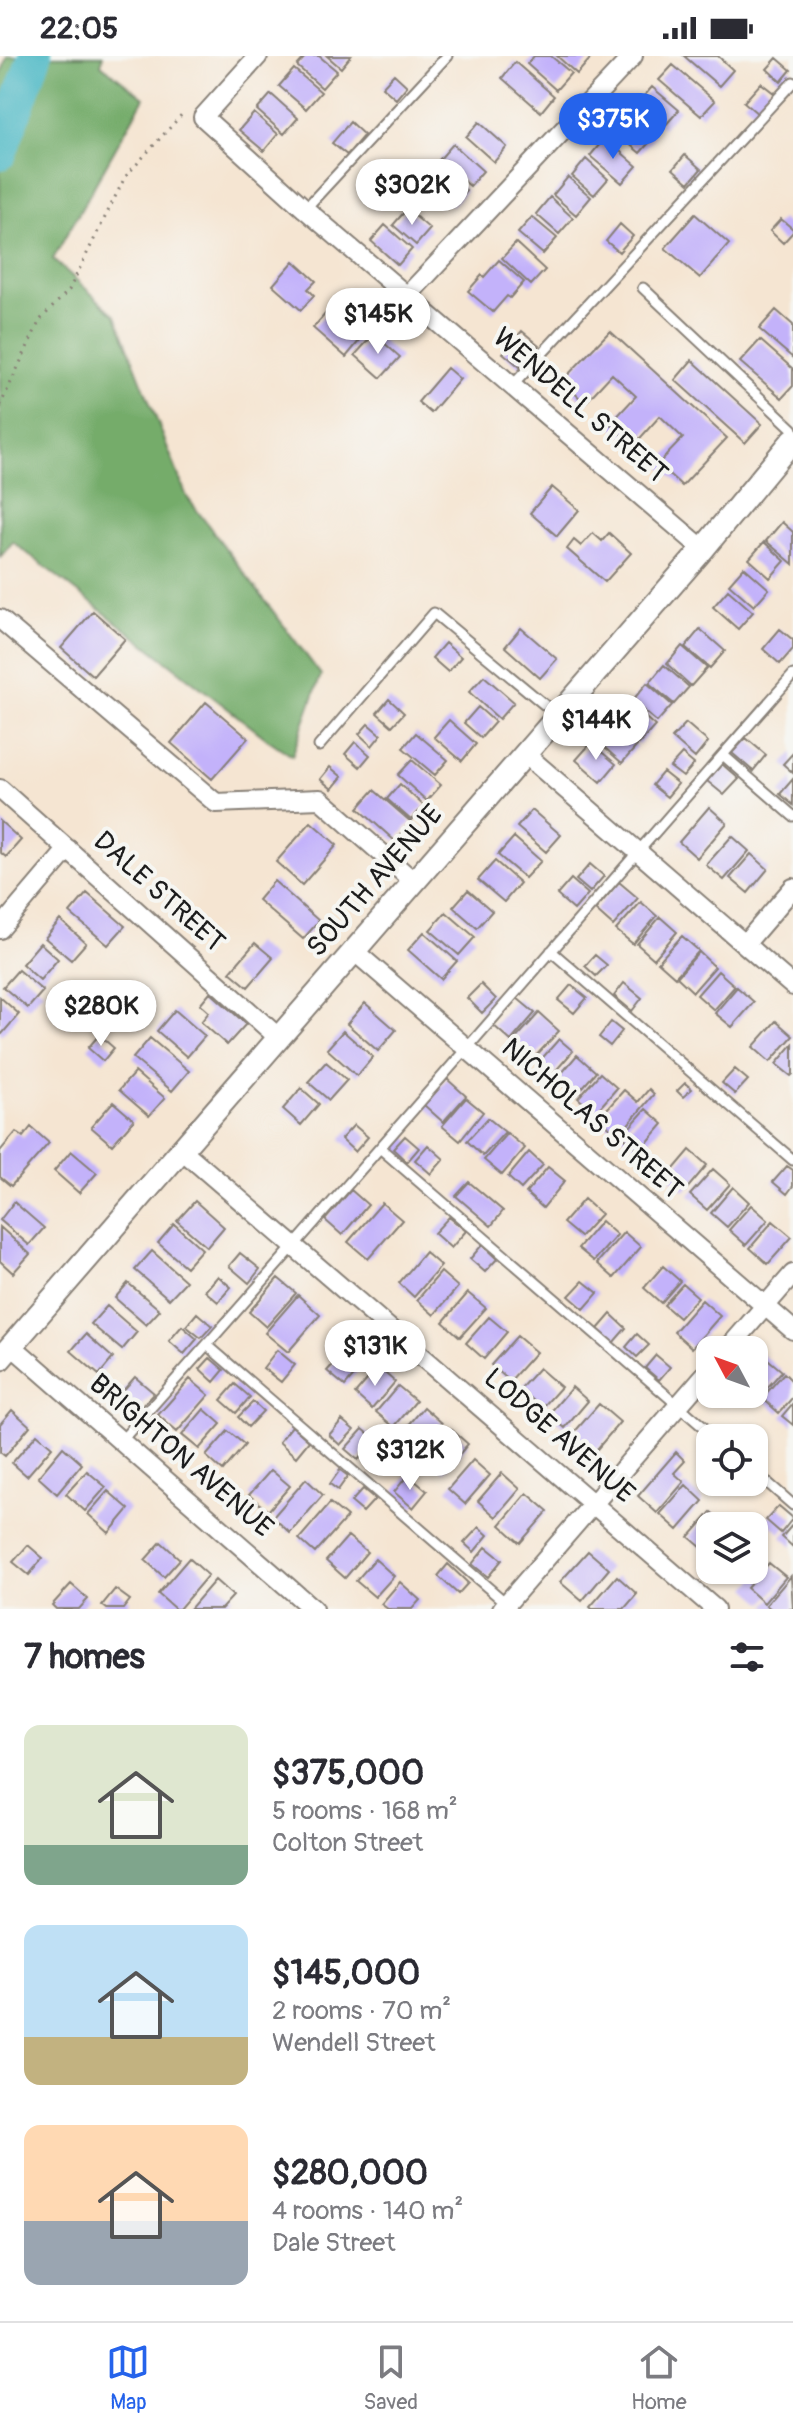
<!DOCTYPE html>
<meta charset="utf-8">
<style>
body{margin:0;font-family:Pangolin,sans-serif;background:#f7f7f7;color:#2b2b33;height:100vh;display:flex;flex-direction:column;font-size:30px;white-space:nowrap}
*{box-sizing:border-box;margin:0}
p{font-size:26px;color:#7c7c81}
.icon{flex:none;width:44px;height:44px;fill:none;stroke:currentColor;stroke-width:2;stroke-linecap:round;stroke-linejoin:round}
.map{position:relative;height:1553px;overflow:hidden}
.details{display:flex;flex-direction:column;background:#fff;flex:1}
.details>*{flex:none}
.needle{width:52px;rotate:311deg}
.tools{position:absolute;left:696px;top:1280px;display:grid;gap:16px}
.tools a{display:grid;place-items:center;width:72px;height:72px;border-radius:16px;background:#fff;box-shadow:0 2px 6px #0004;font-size:40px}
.price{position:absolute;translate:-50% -68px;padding:0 18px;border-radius:28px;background:#fff;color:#222;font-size:26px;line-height:52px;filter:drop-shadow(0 2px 4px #0008)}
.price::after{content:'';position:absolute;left:50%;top:48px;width:24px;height:18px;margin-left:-12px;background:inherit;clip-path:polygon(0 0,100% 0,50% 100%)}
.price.current{background:#2563eb;color:#fff}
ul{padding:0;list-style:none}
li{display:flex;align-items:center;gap:24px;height:200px;padding:0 24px}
li span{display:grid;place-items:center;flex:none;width:224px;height:160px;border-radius:16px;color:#555}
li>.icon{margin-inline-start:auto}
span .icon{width:96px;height:96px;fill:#fffc;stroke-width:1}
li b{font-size:34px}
h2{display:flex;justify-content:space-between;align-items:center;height:96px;padding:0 24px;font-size:34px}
.status{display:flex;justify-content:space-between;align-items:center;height:56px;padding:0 40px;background:#fff;direction:ltr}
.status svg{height:22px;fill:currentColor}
.menu{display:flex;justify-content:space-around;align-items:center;height:112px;border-top:2px solid #e1e1e2;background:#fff;font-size:22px;color:#7c7c81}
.menu a{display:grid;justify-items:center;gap:4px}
.menu .current{color:#2563eb}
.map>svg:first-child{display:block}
.forest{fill:#74ac6b;stroke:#486444;stroke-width:2}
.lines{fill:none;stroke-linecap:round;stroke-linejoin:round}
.river{stroke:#4bb8c5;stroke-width:34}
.building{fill:#c3b2fa}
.service-casing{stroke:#888077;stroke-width:13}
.minor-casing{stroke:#888077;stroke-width:22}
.tertiary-casing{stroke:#888077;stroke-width:26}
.path{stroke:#888077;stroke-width:3;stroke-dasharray:2 6;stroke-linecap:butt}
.service{stroke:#fff;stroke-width:9}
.minor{stroke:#fff;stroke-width:18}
.tertiary{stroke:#fff;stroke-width:22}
.labels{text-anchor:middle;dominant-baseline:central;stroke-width:8;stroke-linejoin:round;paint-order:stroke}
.street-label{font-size:28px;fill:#1c1c1c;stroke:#f6f6f2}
</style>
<div class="status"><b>22:05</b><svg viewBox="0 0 49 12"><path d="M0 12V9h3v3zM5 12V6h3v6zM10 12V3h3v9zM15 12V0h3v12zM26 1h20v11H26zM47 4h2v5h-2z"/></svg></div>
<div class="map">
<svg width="793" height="1553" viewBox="0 0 793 1553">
<rect width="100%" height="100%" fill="#f6f6f2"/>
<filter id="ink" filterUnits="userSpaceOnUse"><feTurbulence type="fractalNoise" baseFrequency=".0125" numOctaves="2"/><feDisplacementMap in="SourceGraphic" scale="16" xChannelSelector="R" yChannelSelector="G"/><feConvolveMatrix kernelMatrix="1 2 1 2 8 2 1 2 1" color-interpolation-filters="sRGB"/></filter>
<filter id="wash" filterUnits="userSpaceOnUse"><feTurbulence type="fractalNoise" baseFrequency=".006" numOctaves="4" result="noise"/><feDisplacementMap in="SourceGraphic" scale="32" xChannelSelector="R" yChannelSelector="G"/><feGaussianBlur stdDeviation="1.8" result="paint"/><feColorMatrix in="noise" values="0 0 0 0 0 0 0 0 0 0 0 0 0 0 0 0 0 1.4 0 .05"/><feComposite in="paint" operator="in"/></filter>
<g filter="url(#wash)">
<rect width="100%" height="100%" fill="#f5e5d2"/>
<!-- forest -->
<path class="forest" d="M7,0h96l-2,8 43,34 -91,161 63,57 71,181 134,178 -29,81 -25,-17 -254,-197 -13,15v-478z"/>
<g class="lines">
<!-- river -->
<path class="river" d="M0,97l35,-97"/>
</g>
<g id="blocks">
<!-- building -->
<path class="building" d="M306,0h13l18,15 -15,17 -25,-22z
M327,0h24l-10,12z
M534,0h17l20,17 -15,17 -29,-26z
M557,0h30l3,3 -13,15z
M684,0h34l15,14 -14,16z
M777,2l14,12 -10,12 -14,-13z
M515,6l39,34 -13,16 -39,-34z
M673,9l42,36 -14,15 -42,-36z
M294,13l27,23 -15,17 -27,-23z
M394,18l13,12 -11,13 -14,-12z
M761,27l14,11 -17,20 -14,-12z
M652,31l27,23 -16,18 -26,-24z
M271,38l27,24 -14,16 -27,-24z
M254,57l24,21 -14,17 -25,-21z
M628,57l27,23 -15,17 -27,-23z
M350,66l14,13 -17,20 -15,-12z
M479,66l28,25 -13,15 -28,-25z
M605,82l32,28 -15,17 -32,-27z
M453,88l30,27 -13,15 -31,-26z
M685,99l16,14 -12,14 -16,-14z
M586,103l22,20 -14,16 -22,-19z
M443,114l23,20 -14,16 -23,-20z
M568,121l23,20 -15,18 -23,-20z
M550,141l23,21 -14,16 -23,-20z
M407,153l23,20 -14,16 -23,-20z
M695,158l34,30 -29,34 -35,-30z
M532,161l25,21 -14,16 -25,-21z
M781,163l12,10v3l-10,11 -13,-12z
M620,168l13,12 -14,16 -13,-11z
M385,169l27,24 -14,16 -27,-24z
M516,187l29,27 -14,15 -29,-27z
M499,204l25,22 -14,16 -3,-2 -14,16 -25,-21 14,-16 2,2z
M294,205l22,20 -8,8 6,6 -13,15 -28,-25z
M776,254l17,15v33l-34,-29z
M327,256l33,28 -14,17 -33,-29z
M522,275l17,14 -19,22 -17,-14z
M610,275l117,107 -45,48 -24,-22 25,-26 -23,-22 -27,30 -23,-22 26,-28 -24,-22 -27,29 -23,-22z
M374,278l26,23 -19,21 -26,-23z
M760,284l33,29v17l-11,12 -42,-36z
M692,304l70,64 -17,19 -70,-63z
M447,312l13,11 -29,34 -13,-11z
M552,431l27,23 -22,26 -27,-23z
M782,466l11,10v32l-27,-23z
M593,477l9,8 7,-8 22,20 -26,29 -38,-33 7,-9 7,6z
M764,486l21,19 -15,17 -21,-19z
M744,511l25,22 -15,17 -25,-22z
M728,534l25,22 -15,17 -25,-22z
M93,555l32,28 -32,37 -32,-28z
M521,572l36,31 -17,19 -35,-31z
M700,573l25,22 -15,17 -25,-21z
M780,573l13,11v9l-13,15 -17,-15z
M445,587l16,14 -13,15 -16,-14z
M682,590l25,22 -16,18 -24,-22z
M664,609l25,22 -15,17 -25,-21z
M484,620l30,26 -15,17 -30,-27z
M647,627l25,22 -15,17 -25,-21z
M389,643l15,14 -12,13 -15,-13z
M206,646l42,36 -36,41 -41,-36z
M630,648l25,22 -16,18 -24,-22z
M478,651l17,15 -14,16 -17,-15z
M449,664l27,24 -14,17 -28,-24z
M686,667l22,19 -13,16 -23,-20z
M368,668l13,11 -9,11 -13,-12z
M612,668l25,22 -15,17 -25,-22z
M416,677l32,27 -13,15 -32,-27z
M746,682l20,17 -13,16 -21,-18z
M355,686l15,13 -10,12 -15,-13z
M591,687l25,21 -15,18 -25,-22z
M793,697v20l-10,-9z
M682,698l12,10 -11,13 -13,-10z
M412,704l29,25 -14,16 -29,-26z
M722,708l17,15 -15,16 -17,-14z
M330,711l12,10 -10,12 -12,-10z
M663,716l15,12 -11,13 -15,-12z
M793,723v26l-13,-11z
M400,728l24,22 -13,14 -24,-21z
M374,734l37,32 -16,19 -37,-33z
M709,751l18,16 -30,35 -18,-16z
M532,754l29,25 -15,17 -29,-25z
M0,765l21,19 -15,17 -6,-5z
M311,766l26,23 -35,40 -26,-23z
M732,780l17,15 -25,29 -18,-15z
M514,781l27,24 -16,17 -27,-23z
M751,798l17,15 -20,24 -18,-15z
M495,805l25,22 -16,19 -26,-22z
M590,808l14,12 -14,16 -14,-12z
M571,823l17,15 -14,16 -17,-15z
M274,825l45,40 -16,18 -45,-39z
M619,826l19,16 -25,28 -18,-16z
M468,834l24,21 -15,17 -24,-21z
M87,837l38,33 -17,19 -38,-32z
M641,846l16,14 -24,28 -17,-14z
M446,856l29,25 -16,18 -29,-25z
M660,861l17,15 -23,27 -17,-15z
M60,864l26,23 -15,17 -26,-22z
M424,876l33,29 -16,18 -33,-29z
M682,880l17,15 -24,26 -17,-15z
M40,887l18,16 -18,21 -18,-16z
M255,887l18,15 -25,29 -18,-15z
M699,896l16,15 -22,25 -16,-15z
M595,899l12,10 -11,11 -11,-10z
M18,914l25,21 -15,17 -25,-21z
M718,915l17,15 -21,24 -17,-15z
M624,927l18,15 -10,13 -18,-15z
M481,928l15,15 -14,14 -15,-15z
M571,929l16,13 -13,15 -16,-13z
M737,931l17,15 -22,25 -17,-14z
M210,936l36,32 -19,21 -26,-23 8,-10 -9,-8z
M0,941l19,17 -17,20 -2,-1z
M517,942l18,15 -24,28 -18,-16z
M365,947l31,27 -18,21 -31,-27z
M175,954l30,26 -18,21 -30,-26z
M539,957l20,18 -27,29 -20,-17z
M776,965l17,15 -23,26 -17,-15z
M611,966l11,9 -12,15 -11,-9z
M343,975l30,26 -16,19 -30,-27z
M99,979l15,13 -11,13 -15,-13z
M150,982l39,33 -17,20 -39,-33z
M559,983l14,12 -21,24 -14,-12z
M793,988v30l-2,2 -15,-12z
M577,999l19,17 -21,24 -19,-16z
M326,1006l21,18 -18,20 -21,-18z
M735,1013l13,11 -13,14 -13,-11z
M135,1016l30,26 -16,18 -30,-26z
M600,1017l17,15 -22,25 -17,-15z
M447,1023l19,17 -23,26 -19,-17z
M685,1027l7,6 -9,8 -6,-6z
M301,1032l18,16 -18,21 -18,-16z
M649,1033l5,5 -35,41 -20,-17 25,-28 14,12z
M466,1042l17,14 -23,29 -18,-15z
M113,1046l21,18 -22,25 -21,-18z
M646,1053l17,15 -23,27 -18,-15z
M488,1062l17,14 -22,24 -16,-15z
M354,1069l14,12 -13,15 -14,-13z
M31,1071l18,16 -38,43 -11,-9v-26l16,-19 7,5z
M507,1077l18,15 -23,27 -18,-15z
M405,1080l14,12 -12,14 -14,-13z
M428,1089l16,14 -13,15 -16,-14z
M690,1094l17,15 -22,26 -17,-15z
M71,1095l26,22 -18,20 -25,-22z
M529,1096l14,13 -22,24 -13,-12z
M787,1110l6,4v16l-6,8 -14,-12z
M548,1111l17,14 -22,27 -17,-15z
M713,1113l17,15 -23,26 -17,-15z
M469,1126l34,29 -12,15 -35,-30z
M733,1131l16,15 -22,25 -16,-14z
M351,1134l17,15 -26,30 -17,-15z
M584,1143l17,15 -21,23 -17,-14z
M195,1145l29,26 -17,20 -30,-26z
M14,1146l30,26 -15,17 -29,-25z
M382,1147l20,17 -34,39 -20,-17z
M751,1149l17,15 -22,25 -17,-15z
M449,1161l17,14 -15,17 -17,-15z
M601,1165l16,14 -23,26 -16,-13z
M773,1165l19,16 -24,27 -18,-16z
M174,1168l28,25 -16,18 -28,-24z
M0,1171l30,27 -17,19 -13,-12z
M624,1176l17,15 -27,31 -17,-15z
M482,1189l15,14 -12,13 -15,-13z
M152,1195l34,30 -17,18 -34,-29z
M425,1196l16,14 -27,31 -15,-14z
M240,1197l20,16 -11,14 -20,-17z
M663,1210l17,15 -19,22 -17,-15z
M441,1216l17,15 -24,28 -17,-15z
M218,1220l13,11 -13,15 -13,-11z
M278,1222l18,15 -30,34 -17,-15z
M583,1225l15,12 -14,16 -15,-13z
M128,1227l32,27 -14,15 -31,-27z
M683,1228l15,13 -19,21 -15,-13z
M468,1237l18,15 -26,29 -17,-15z
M298,1239l22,20 -32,37 -23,-19z
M702,1244l18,16 -28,32 -18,-16z
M107,1250l30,26 -15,18 -31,-26z
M197,1257l15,13 -11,12 -15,-12z
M611,1258l15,14 -13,15 -15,-14z
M489,1261l18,15 -23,27 -18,-16z
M182,1270l15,13 -13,15 -15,-13z
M86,1278l27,24 -14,17 -28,-24z
M637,1278l12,11 -12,12 -11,-10z
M517,1280l19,16 -26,29 -19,-16z
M353,1286l17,15 -25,29 -18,-15z
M277,1294l18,15 -14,17 -18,-14z
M656,1299l14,12 -11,13 -14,-12z
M763,1299l19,16 -21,24 -7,-6v-23z
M210,1302l14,12 -10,12 -14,-13z
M378,1311l17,15 -23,27 -17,-15z
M539,1312l22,19 -19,21 -22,-19z
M784,1317l9,9v15l-14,16 -17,-15z
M135,1321l19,16 -15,16 -18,-16z
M190,1323l19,16 -32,37 -19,-17z
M235,1328l15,13 -14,16 -15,-13z
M398,1330l18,15 -22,26 -18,-15z
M572,1331l16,14 -23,27 -16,-14z
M253,1346l10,9 -15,16 -10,-10z
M793,1347v22l-11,-9z
M599,1348l21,18 -28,33 -21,-19z
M424,1351l18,16 -22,25 -18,-15z
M204,1353l17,15 -22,25 -17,-14z
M12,1354l18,16 -25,30 -5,-4v-28z
M342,1364l12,10 -14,15 -11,-10z
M292,1370l17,15 -13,16 -17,-15z
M363,1373l13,11 -18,20 -13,-11z
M451,1373l17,15 -24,28 -17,-16z
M228,1375l17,14 -22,26 -17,-15z
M37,1378l15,13 -25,29 -15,-13z
M63,1391l19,17 -25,30 -19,-17z
M676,1396l9,9 -11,12 10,9 -27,31 -19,-17z
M473,1404l17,15 -25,29 -17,-15z
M271,1414l19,16 -22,25 -19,-16z
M340,1414l8,6 -10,14 -8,-6z
M87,1415l19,16 -21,24 -19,-17z
M502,1417l18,16 -24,28 -18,-16z
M408,1419l19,16 -14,17 -19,-16z
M306,1423l17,16 -33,38 -17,-16z
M686,1429l17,16 -25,29 -18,-16z
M363,1433l12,10 -12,13 -12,-10z
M108,1435l21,18 -20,24 -21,-19z
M527,1437l21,18 -28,32 -20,-18z
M330,1447l17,14 -32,36 -16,-14z
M779,1450l14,12 -12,15 -15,-13z
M711,1456l16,14h-17v24l-2,3 -19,-16z
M793,1468v23l-11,-10z
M479,1471l9,8 -14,17 -10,-9z
M348,1480l19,16 -22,26 -19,-17z
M161,1486l19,17 -16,18 -19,-17z
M28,1489l15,13 -14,17 -16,-13z
M486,1491l16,13 -14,17 -16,-13z
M588,1495l21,18 -27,32 -22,-19z
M189,1502l19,17 -29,34h-4l-17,-15z
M375,1503l19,17 -19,21 -19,-16z
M769,1507l17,14 -22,26 -17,-15z
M448,1508l20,19 -10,11 -20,-18z
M617,1520l20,18 -13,15h-32l-2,-2z
M791,1520l2,33h-22l-5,-4z
M215,1524l18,16 -12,13h-31z
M400,1526l20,18 -8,9h-24l-7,-5z
M71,1528l17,15 -9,10h-23l-4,-4z
M115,1533l15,11 -7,9h-16l-5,-4z"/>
</g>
</g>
<g filter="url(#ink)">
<use href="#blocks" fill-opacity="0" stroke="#888077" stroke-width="2"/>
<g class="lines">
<!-- service casing -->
<g class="service-casing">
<path id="service" d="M305,153l142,-153
M643,232l150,141
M513,329l280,-303
M319,690l115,-133 124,103
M723,699l70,61
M551,895l242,209
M380,1092l336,290
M207,1289l300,259
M121,1385c227,-253 447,-511 672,-766
M754,1415l39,34"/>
</g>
<!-- minor casing -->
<g class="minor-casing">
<path id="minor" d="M258,0l-55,61 102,92 398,340
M408,239l225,-239
M0,563l216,184 104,-4 93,82
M525,698l268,232
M0,733l279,249
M0,873l68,-80
M745,888l48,-56
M354,895l439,379
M182,1094l533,459
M12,1290l301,263
M727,1294l66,-76
M502,1553l208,-240"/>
</g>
<!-- tertiary casing -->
<g class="tertiary-casing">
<path id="tertiary" d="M0,1303l703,-810 90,-109"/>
</g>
<!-- path -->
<path class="path" d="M0,350l40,-86 29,-30 56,-113 60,-66"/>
<!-- service -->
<use href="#service" class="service"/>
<!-- minor -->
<use href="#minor" class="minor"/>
<!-- tertiary -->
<use href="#tertiary" class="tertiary"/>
</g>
</g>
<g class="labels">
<!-- street labels -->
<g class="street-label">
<text transform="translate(580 350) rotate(41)">WENDELL STREET</text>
<text transform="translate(375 825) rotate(-49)">SOUTH AVENUE</text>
<text transform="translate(159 836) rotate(42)">DALE STREET</text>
<text transform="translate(592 1063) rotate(41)">NICHOLAS STREET</text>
<text transform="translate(559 1380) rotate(41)">LODGE AVENUE</text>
<text transform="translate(181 1400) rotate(41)">BRIGHTON AVENUE</text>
</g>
</g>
</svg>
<div class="tools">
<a><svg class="needle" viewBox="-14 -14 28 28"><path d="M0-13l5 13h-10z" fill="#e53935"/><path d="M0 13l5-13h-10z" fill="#7c7c81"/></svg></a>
<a><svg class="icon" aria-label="locate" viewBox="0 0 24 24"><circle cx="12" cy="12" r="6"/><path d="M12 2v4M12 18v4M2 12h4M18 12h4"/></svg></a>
<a><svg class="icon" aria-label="layers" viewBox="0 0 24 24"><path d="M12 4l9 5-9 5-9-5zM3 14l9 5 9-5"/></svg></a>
</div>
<b class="price current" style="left:613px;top:105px">$375K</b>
<b class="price" style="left:412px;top:171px">$302K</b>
<b class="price" style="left:378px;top:300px">$145K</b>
<b class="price" style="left:596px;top:706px">$144K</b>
<b class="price" style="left:101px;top:992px">$280K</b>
<b class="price" style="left:375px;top:1332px">$131K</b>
<b class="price" style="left:410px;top:1436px">$312K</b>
</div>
<section class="details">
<h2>7 homes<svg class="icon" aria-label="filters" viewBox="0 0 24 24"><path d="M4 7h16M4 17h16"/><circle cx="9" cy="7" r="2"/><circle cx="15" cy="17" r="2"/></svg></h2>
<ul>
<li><span style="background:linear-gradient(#dfe7d0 75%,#7fa58c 0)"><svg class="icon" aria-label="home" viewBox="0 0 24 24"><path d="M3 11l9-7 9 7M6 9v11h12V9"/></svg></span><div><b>$375,000</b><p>5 rooms · 168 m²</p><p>Colton Street</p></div></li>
<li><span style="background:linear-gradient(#bfe0f5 70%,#c2b280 0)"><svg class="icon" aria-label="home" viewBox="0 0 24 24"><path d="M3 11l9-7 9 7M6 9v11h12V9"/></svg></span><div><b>$145,000</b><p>2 rooms · 70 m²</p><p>Wendell Street</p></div></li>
<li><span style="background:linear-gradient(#ffd9b3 60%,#9aa5b1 0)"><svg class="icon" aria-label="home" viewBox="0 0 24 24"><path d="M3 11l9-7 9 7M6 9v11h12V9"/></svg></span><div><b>$280,000</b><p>4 rooms · 140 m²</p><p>Dale Street</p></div></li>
</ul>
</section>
<nav class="menu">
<a class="current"><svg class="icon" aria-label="map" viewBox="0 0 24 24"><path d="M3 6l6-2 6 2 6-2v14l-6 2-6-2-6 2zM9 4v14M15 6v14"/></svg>Map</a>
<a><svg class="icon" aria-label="saved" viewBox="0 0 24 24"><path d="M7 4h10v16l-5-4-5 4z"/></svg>Saved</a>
<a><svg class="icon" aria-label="home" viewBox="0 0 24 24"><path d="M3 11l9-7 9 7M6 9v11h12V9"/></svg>Home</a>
</nav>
